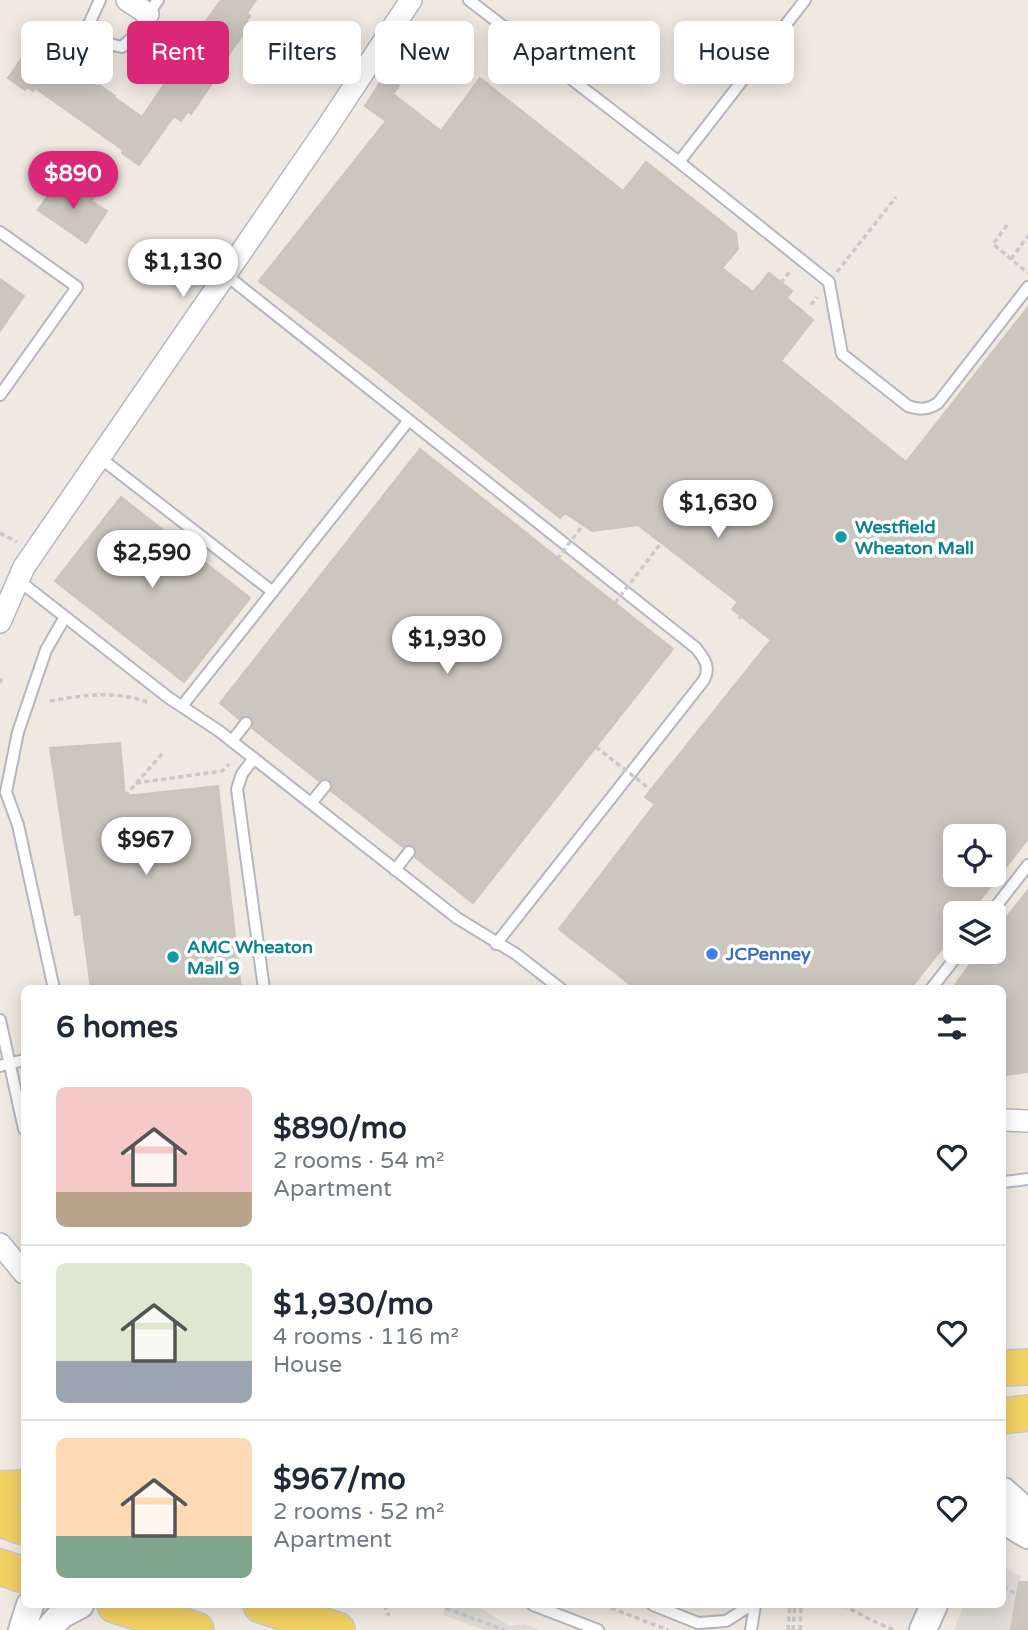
<!DOCTYPE html>
<meta charset="utf-8">
<style>
body{margin:0;font-family:"Varela Round",sans-serif;background:#f6f6f7;color:#1f2937;height:100vh;display:flex;flex-direction:column;font-size:26px;white-space:nowrap}
*{box-sizing:border-box;margin:0}
p{font-size:23px;color:#747a83}
.icon{flex:none;width:38px;height:38px;fill:none;stroke:currentColor;stroke-width:2;stroke-linecap:round;stroke-linejoin:round}
.map{position:relative;flex:1;overflow:hidden}
.side{position:absolute;left:21px;top:985px;width:985px;height:623px;display:flex;flex-direction:column;background:#fff;border-radius:10px;box-shadow:0 4px 18px #0003}
.side>*{flex:none}
.top-card{position:absolute;left:21px;top:21px;width:987px;height:63px;display:flex;gap:14px}
.tools{position:absolute;left:943px;top:824px;display:grid;gap:14px}
.tools a{display:grid;place-items:center;width:63px;height:63px;border-radius:10px;background:#fff;box-shadow:0 4px 18px #0003;font-size:35px}
.price{position:absolute;translate:-50% -60px;padding:0 16px;border-radius:24px;background:#fff;color:#222;font-size:23px;line-height:46px;filter:drop-shadow(0 2px 4px #0008)}
.price::after{content:'';position:absolute;left:50%;top:42px;width:21px;height:16px;margin-left:-10px;background:inherit;clip-path:polygon(0 0,100% 0,50% 100%)}
.price.selected{background:#db2777;color:#fff}
ul{padding:0;list-style:none}
li{display:flex;align-items:center;gap:21px;height:175px;padding:0 35px}
li+li{border-top:2px solid #e0e1e3}
li span{display:grid;place-items:center;flex:none;width:196px;height:140px;border-radius:10px;color:#555}
li>.icon{margin-inline-start:auto}
span .icon{width:84px;height:84px;fill:#fffc;stroke-width:1}
li b{font-size:30px}
h2{display:flex;justify-content:space-between;align-items:center;height:84px;padding:0 35px;font-size:30px}
.tag{padding:0 24px;border-radius:10px;background:#fff;box-shadow:0 4px 18px #0003;font-size:24px;line-height:63px}
.tag.selected{background:#db2777;color:#fff}
.map>svg:first-child{display:block}
.plaza{fill:#dfdcd8}
.building{fill:#cbc7bf;stroke:#cbc5ba;stroke-width:2;fill-rule:evenodd}
.lines{fill:none;stroke-linecap:round;stroke-linejoin:round}
.service-casing{stroke:#b4b7c1;stroke-width:14}
.minor-casing{stroke:#b4b7c1;stroke-width:24}
.tertiary-casing{stroke:#b4b7c1;stroke-width:30}
.primary-casing{stroke:#c9c9c9;stroke-width:38}
.path{stroke:#c9c9c9;stroke-width:3.5;stroke-dasharray:5 3.5;stroke-linecap:butt}
.service{stroke:#fff;stroke-width:10}
.minor{stroke:#fff;stroke-width:21}
.tertiary{stroke:#fff;stroke-width:26}
.primary{stroke:#f2d163;stroke-width:35}
.path-bridge{stroke:#c9c9c9;stroke-width:3.5;stroke-dasharray:5 3.5;stroke-linecap:butt}
.culture-dot{fill:#0f9aa8;stroke:#fff;stroke-width:2.5}
.shop-dot{fill:#3f7fe0;stroke:#fff;stroke-width:2.5}
.labels{text-anchor:middle;dominant-baseline:central;stroke-width:7;stroke-linejoin:round;paint-order:stroke}
.culture-label{font-size:18px;font-weight:bold;fill:#0d838f;stroke:#fff;text-anchor:start}
.shop-label{font-size:18px;font-weight:bold;fill:#366cbe;stroke:#fff;text-anchor:start}
</style>
<div class="map">
<svg width="1028" height="1630" viewBox="0 0 1028 1630">
<rect width="100%" height="100%" fill="#efe9e1"/>
<!-- plaza -->
<path class="plaza" d="M1003,1567l18,9 -10,54h-57l10,-25h39z
M445,1605h30l35,21 15,-2 13,6h-53l-42,-15z"/>
<!-- building -->
<path class="building" d="M221,0h35l-9,13 3,3 -4,6 4,3 -40,56 2,2 -21,31 -3,-3 -7,10 -7,-5 -35,49 -17,-12 1,-3 -88,-62 -2,3 -6,-4 -2,3 -17,-12 20,-28 16,12 2,-2 7,5 2,-3 7,5 4,-2 32,22 1,-2 16,11 -1,1 28,20 44,-65 -1,-1z
M385,75l14,11 -6,8 48,37 39,-53 143,113 23,-29 90,71 2,16 -16,19 31,24 16,-19 23,18 -5,7 26,22 -32,41 125,101 122,-155v532l-59,75h-13v17l-46,58h-274l-77,-60 96,-125 -10,-7 126,-157 -39,-31 6,-7 -100,-77 -46,6 -27,-18 -5,5 -190,-152 -111,-85 127,-160 -21,-15zM956,836h38v39h-38z
M60,179l16,12 3,-3 14,10 -2,3 16,10 -21,32 -48,-33z
M0,279l24,17 -24,35z
M420,449l253,200 -200,254 -58,-46 2,-5 -3,-6 -5,-2 -6,3 -72,-56 2,-7 -4,-4 -6,-2 -4,3 -67,-53 2,-5 -3,-6 -5,-2 -7,4 -19,-16z
M121,497l129,101 -66,84 -129,-101z
M120,743l5,53 93,-10 23,203h-150l-10,-75 -6,1 -25,-167z
M1028,890v182l-25,3v-86h-51l27,-37h15v-19z
M1019,1582h9v48h-17z"/>
<g class="lines">
<!-- service casing -->
<g class="service-casing">
<path id="service" d="M100,0l-12,26c9,13 19,18 34,21l10,-9 26,-38
M469,0l210,162 150,120 13,72 66,52c12,4 19,4 30,-3l90,-116
M679,162l126,-162
M0,232l77,55 -77,108
M226,275l470,373c8,10 15,19 8,32l-208,264
M99,457l174,135
M18,580l151,118 50,33 238,187 59,36 45,35
M182,706l227,-286
M232,741l14,-18
M254,758l-12,16 -5,15 27,200
M311,803l14,-17
M395,870l14,-18
M990,914l38,-49
M54,989l-36,-164 -12,-33 12,-60 28,-82 19,-33
M931,989l29,-37
M0,1020l24,109
M0,1066l24,-6
M1003,1182l25,-3
M533,1605l65,25
M653,1605l45,18 28,-2 25,-16
M751,1630l4,-25"/>
</g>
<!-- minor casing -->
<g class="minor-casing">
<path id="minor" d="M127,0l21,14
M0,622l24,-55 304,-441 83,-126
M1003,1120l25,1
M0,1244l24,29"/>
</g>
<!-- tertiary casing -->
<g class="tertiary-casing">
<path id="tertiary" d="M1003,1491l25,22
M1003,1520l25,15
M22,1630l8,-25
M48,1630l13,-15 19,-10
M923,1630l11,-25"/>
</g>
<!-- primary casing -->
<g class="primary-casing">
<path id="primary" d="M1003,1368l25,-1
M1003,1416l25,-3
M0,1489l24,-1
M0,1519l24,8
M0,1567l24,8
M115,1605l81,25
M261,1605l76,25"/>
</g>
<!-- path -->
<path class="path" d="M1007,225l-14,19 35,29
M1011,259l17,-23
M837,272l59,-75
M781,283l9,-12
M811,305l6,-8
M0,533l17,9
M739,619l2,-3
M0,683l2,-5
M50,701c32,-6 69,-11 99,2
M136,783l86,-12 7,-7
M125,796l37,-42
M1003,1586l14,8
M384,1605l5,11
M438,1605l66,25
M603,1605l65,25
M843,1605l30,16 21,9
M788,1630l2,-25
M793,1630l2,-25
M800,1630l1,-25"/>
<!-- service -->
<use href="#service" class="service"/>
<!-- minor -->
<use href="#minor" class="minor"/>
<!-- tertiary -->
<use href="#tertiary" class="tertiary"/>
<!-- primary -->
<use href="#primary" class="primary"/>
<!-- path-bridge -->
<path class="path-bridge" d="M557,559l26,-34
M615,603l46,-60
M596,747l55,43"/>
</g>
<!-- markers -->
<g class="culture-dot">
<circle cx="841" cy="537" r="7"/>
<circle cx="173" cy="957" r="7"/>
</g>
<circle class="shop-dot" cx="712" cy="954" r="7"/>
<g class="labels">
<!-- culture labels -->
<g class="culture-label">
<text x="855" y="527">Westfield<tspan x="855" dy="21">Wheaton Mall</tspan></text>
<text x="187" y="947">AMC Wheaton<tspan x="187" dy="21">Mall 9</tspan></text>
</g>
<!-- shop labels -->
<g class="shop-label">
<text x="726" y="954">JCPenney</text>
</g>
</g>
</svg>
<div class="tools">
<a><svg class="icon" aria-label="locate" viewBox="0 0 24 24"><circle cx="12" cy="12" r="6"/><path d="M12 2v4M12 18v4M2 12h4M18 12h4"/></svg></a>
<a><svg class="icon" aria-label="layers" viewBox="0 0 24 24"><path d="M12 4l9 5-9 5-9-5zM3 14l9 5 9-5"/></svg></a>
</div>
<b class="price selected" style="left:73px;top:211px">$890</b>
<b class="price" style="left:183px;top:299px">$1,130</b>
<b class="price" style="left:718px;top:540px">$1,630</b>
<b class="price" style="left:152px;top:590px">$2,590</b>
<b class="price" style="left:447px;top:676px">$1,930</b>
<b class="price" style="left:146px;top:877px">$967</b>
<div class="top-card">
<a class="tag">Buy</a>
<a class="tag selected">Rent</a>
<a class="tag">Filters</a>
<a class="tag">New</a>
<a class="tag">Apartment</a>
<a class="tag">House</a>
</div>
<section class="side">
<h2>6 homes<svg class="icon" aria-label="filters" viewBox="0 0 24 24"><path d="M4 7h16M4 17h16"/><circle cx="9" cy="7" r="2"/><circle cx="15" cy="17" r="2"/></svg></h2>
<ul>
<li><span style="background:linear-gradient(#f6c9c9 75%,#b9a48a 0)"><svg class="icon" aria-label="home" viewBox="0 0 24 24"><path d="M3 11l9-7 9 7M6 9v11h12V9"/></svg></span><div><b>$890/mo</b><p>2 rooms · 54 m²</p><p>Apartment</p></div><svg class="icon" aria-label="heart" viewBox="0 0 24 24"><path d="M12 20l-8-8c-3-5 5-10 8-4 3-6 11-1 8 4z"/></svg></li>
<li><span style="background:linear-gradient(#dfe7d0 70%,#9aa5b1 0)"><svg class="icon" aria-label="home" viewBox="0 0 24 24"><path d="M3 11l9-7 9 7M6 9v11h12V9"/></svg></span><div><b>$1,930/mo</b><p>4 rooms · 116 m²</p><p>House</p></div><svg class="icon" aria-label="heart" viewBox="0 0 24 24"><path d="M12 20l-8-8c-3-5 5-10 8-4 3-6 11-1 8 4z"/></svg></li>
<li><span style="background:linear-gradient(#ffd9b3 70%,#7fa58c 0)"><svg class="icon" aria-label="home" viewBox="0 0 24 24"><path d="M3 11l9-7 9 7M6 9v11h12V9"/></svg></span><div><b>$967/mo</b><p>2 rooms · 52 m²</p><p>Apartment</p></div><svg class="icon" aria-label="heart" viewBox="0 0 24 24"><path d="M12 20l-8-8c-3-5 5-10 8-4 3-6 11-1 8 4z"/></svg></li>
</ul>
</section>
</div>
